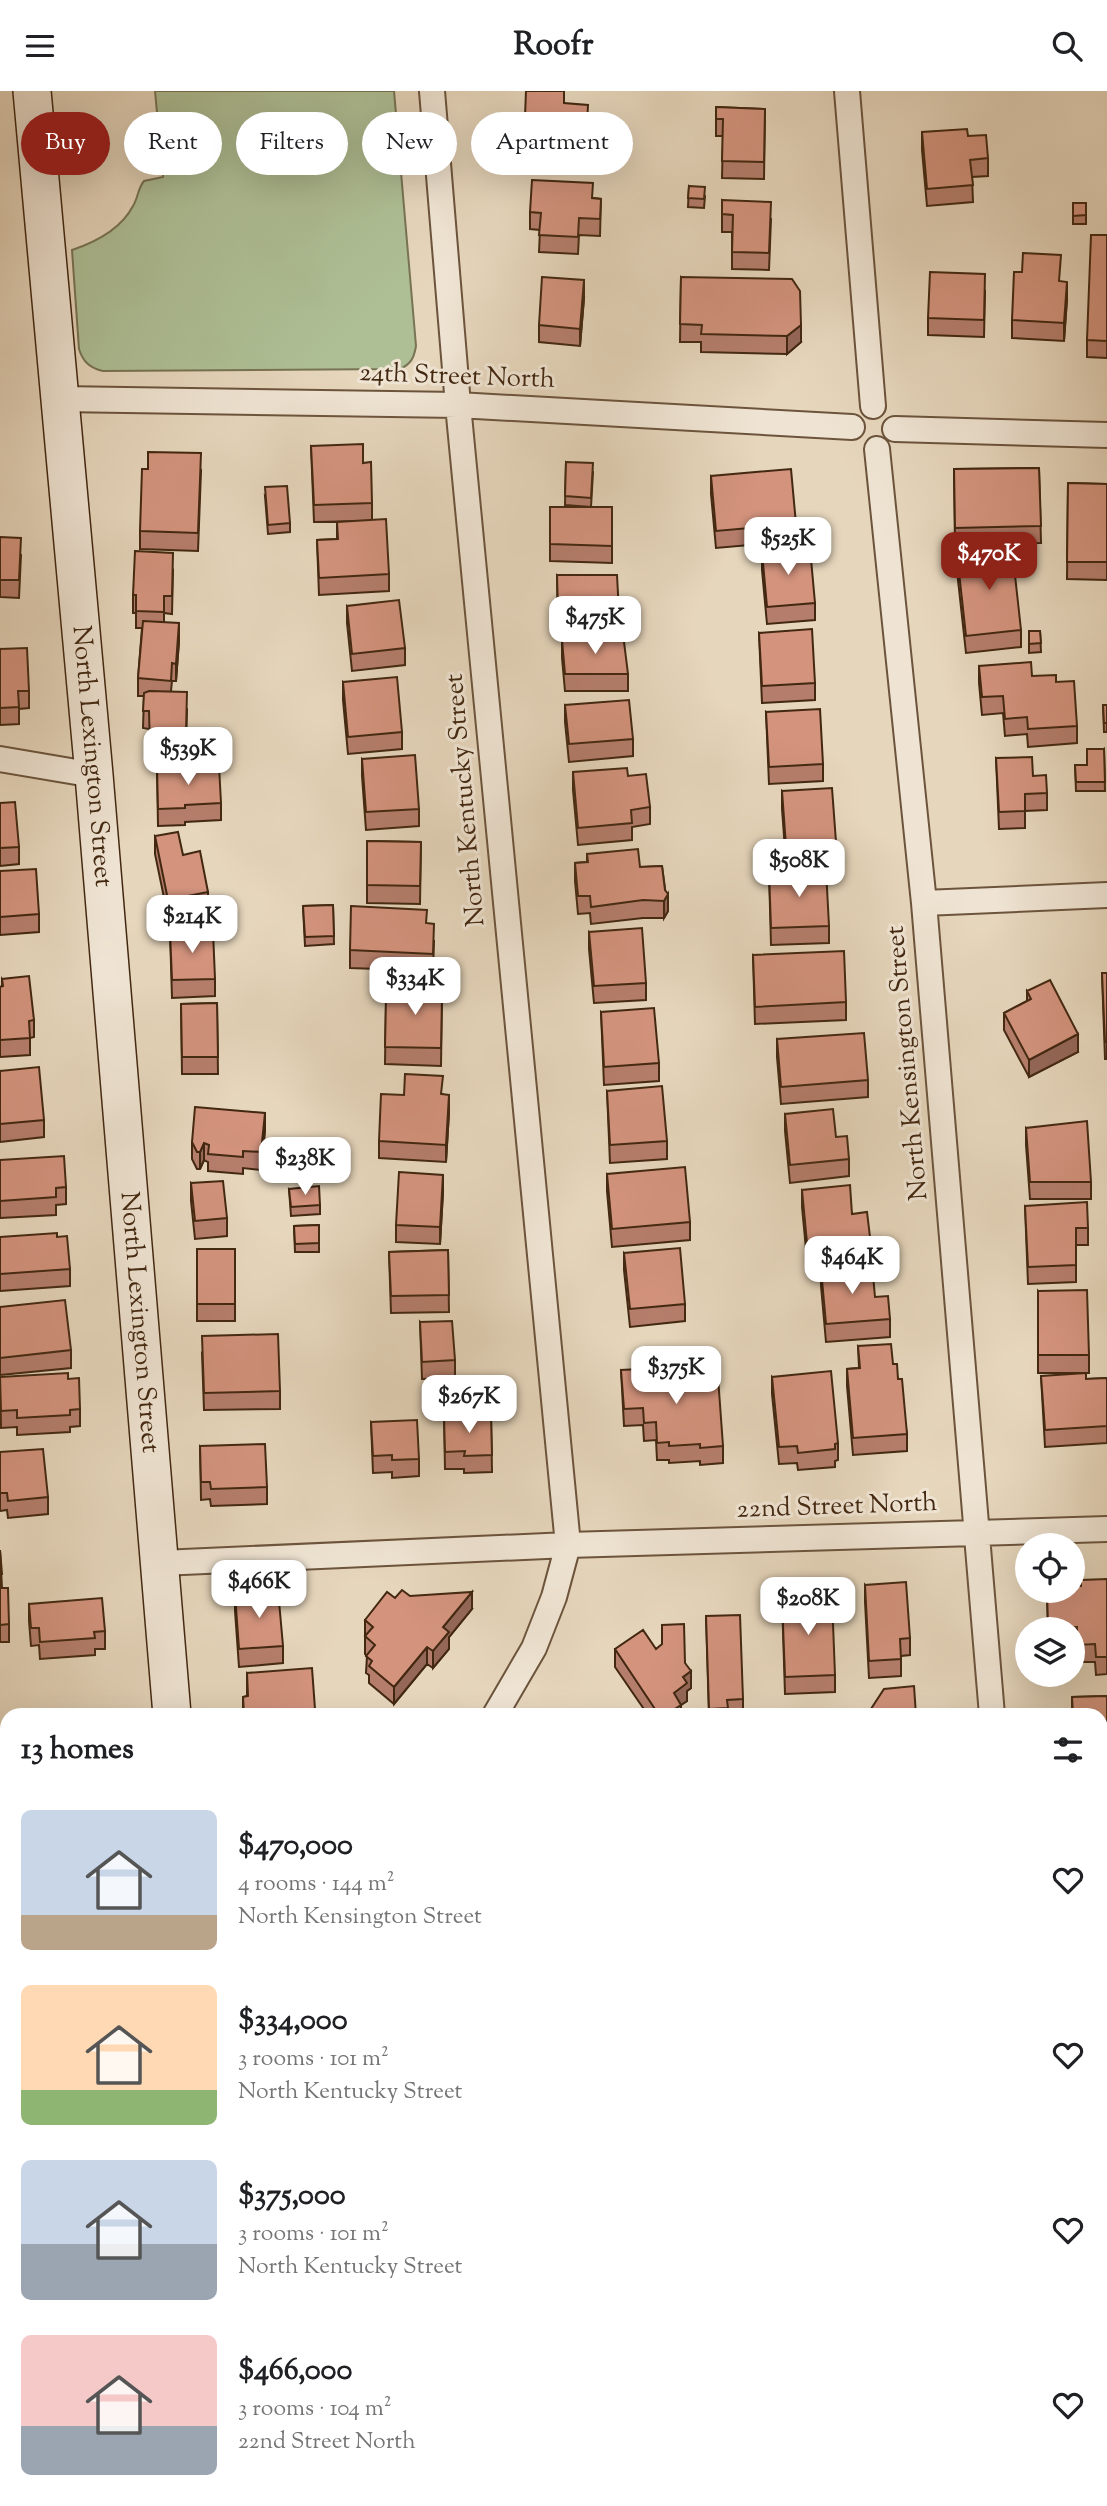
<!DOCTYPE html>
<meta charset="utf-8">
<style>
body{margin:0;font-family:"Sorts Mill Goudy",serif;background:#f6f6f6;color:#202124;height:100vh;display:flex;flex-direction:column;font-size:26px;white-space:nowrap}
*{box-sizing:border-box;margin:0}
p{font-size:23px;color:#757577}
.icon{flex:none;width:38px;height:38px;fill:none;stroke:currentColor;stroke-width:2;stroke-linecap:round;stroke-linejoin:round}
.map{position:relative;flex:1;overflow:hidden}
.panel{position:absolute;left:0px;top:1617px;width:1108px;height:798px;display:flex;flex-direction:column;background:#fff;border-radius:21px 21px 0 0;box-shadow:0 7px 28px #0002}
.panel>*{flex:none}
.top-card{position:absolute;left:21px;top:21px;width:700px;height:63px;display:flex;gap:14px}
.controls{position:absolute;left:1015px;top:1442px;display:grid;gap:14px}
.controls a{display:grid;place-items:center;width:70px;height:70px;border-radius:50%;background:#fff;box-shadow:0 7px 28px #0002;font-size:35px}
.price{position:absolute;translate:-50% -60px;padding:0 16px;border-radius:14px;background:#fff;color:#222;font-size:23px;line-height:46px;filter:drop-shadow(0 2px 4px #0008)}
.price::after{content:'';position:absolute;left:50%;top:42px;width:21px;height:16px;margin-left:-10px;background:inherit;clip-path:polygon(0 0,100% 0,50% 100%)}
.price.active{background:#8f2418;color:#fff}
ul{padding:0;list-style:none}
li{display:flex;align-items:center;gap:21px;height:175px;padding:0 21px}
li span{display:grid;place-items:center;flex:none;width:196px;height:140px;border-radius:10px;color:#555}
li>.icon{margin-inline-start:auto}
span .icon{width:84px;height:84px;fill:#fffc;stroke-width:1}
li b{font-size:30px}
h2{display:flex;justify-content:space-between;align-items:center;height:84px;padding:0 21px;font-size:30px}
.pill{padding:0 24px;border-radius:32px;background:#fff;box-shadow:0 7px 28px #0002;font-size:24px;line-height:63px}
.pill.active{background:#8f2418;color:#fff}
header{display:flex;justify-content:space-between;align-items:center;height:91px;padding:0 21px;background:#fff;font-size:32px;font-weight:700}
.map>svg:first-child{display:block}
.green{fill:#aebf96;stroke:#787454;stroke-width:2}
.lines{fill:none;stroke-linecap:round;stroke-linejoin:round}
.street-casing{stroke:#6c543c;stroke-width:28}
.secondary-casing{stroke:#432811;stroke-width:40}
.street{stroke:#efe4d3;stroke-width:24}
.secondary{stroke:#efe4d3;stroke-width:37}
.wall{fill:#b57e6c;stroke:#432811;stroke-width:2}
.shaded-wall{fill:#946758;stroke:#432811;stroke-width:2}
.building{fill:#d3937d;stroke:#432811;stroke-width:2}
.labels{text-anchor:middle;dominant-baseline:central;stroke-width:6;stroke-linejoin:round;paint-order:stroke}
.street-label{font-size:26px;fill:#432811;stroke:#efe4d3}
</style>
<header><svg class="icon" aria-label="menu" viewBox="0 0 24 24"><path d="M4 6h16M4 12h16M4 18h16"/></svg>Roofr<svg class="icon" aria-label="search" viewBox="0 0 24 24"><circle cx="10" cy="10" r="6"/><path d="M15 15l6 6"/></svg></header>
<div class="map">
<svg width="1107" height="2415" viewBox="0 0 1107 2415">
<rect width="100%" height="100%" fill="#e6d6bc"/>
<filter id="stains"><feTurbulence type="fractalNoise" baseFrequency=".00286" numOctaves="4"/><feColorMatrix values="0 0 0 0 .2 0 0 0 0 .09 0 0 0 0 .02 0 0 0 .5 -.17"/></filter>
<radialGradient id="worn" r=".72"><stop offset=".6" stop-color="#630" stop-opacity="0"/><stop offset="1" stop-color="#630" stop-opacity=".3"/></radialGradient>
<!-- green -->
<path class="green" d="M155,0h239l22,255c-2,12 -5,18 -16,23l-297,2c-13,-3 -20,-9 -24,-22l-7,-99c24,-8 49,-21 61,-44 5,-8 5,-18 11,-25l19,-4z
M0,2066h7v287h-7z"/>
<g class="lines">
<!-- street casing -->
<g class="street-casing">
<path id="street" d="M432,0l26,314 110,1140 -14,52 -20,51 -39,67
M847,0l26,315
M60,308l398,6 394,22
M895,338l212,6
M877,358l47,454 68,812
M0,668l94,16
M924,812l183,-8
M161,1472l407,-18 539,-16
M0,1832h7
M655,2408v7
M1058,2408l1,7"/>
</g>
<!-- secondary casing -->
<g class="secondary-casing">
<g id="secondary">
<path id="s1" d="M32,0l62,684 78,940"/>
<path d="M235,2408l1,7"/>
</g>
</g>
<!-- street -->
<use href="#street" class="street"/>
<!-- secondary -->
<use href="#secondary" class="secondary"/>
</g>
<!-- wall -->
<path class="wall" d="M565,12l23,19 -2,39 -62,-3v-17z
M716,16l49,2 -1,70 -42,-1 1,-42h-7z
M922,41l46,4 20,22v18l-16,1 1,25 -46,4 -5,-56z
M689,95l16,10 -1,12 -16,-1z
M593,107l8,1 -1,37 -21,-1 -1,19 -39,-2 1,-22 -10,-1v-17z
M722,109l49,19 -2,51 -37,-1v-37h-10z
M1073,112h13v21h-13z
M1107,144v123l-20,-1v-17z
M681,186l120,65 -14,12 -86,-2v-10h-21z
M985,200l-1,46 -56,-2v-17z
M584,207l-4,48 -41,-4v-17z
M1067,208l-3,42 -52,-3v-18z
M311,355l52,17 9,40v17l17,54v17l-70,4 -2,-55 20,-1v-17l29,-1 -52,1z
M566,371l27,10 -2,35 -26,-2z
M1039,377l2,75 -86,2 -1,-76z
M201,380l-3,80 -58,-2v-18z
M711,385l85,48v17l-80,7 -5,-54z
M1068,392l39,1v96l-40,-1z
M265,405l25,27v9l-22,2z
M550,416h62v56l-62,-2z
M0,446l21,18 -2,43 -19,-1z
M762,461l53,51v17l-48,4 -5,-54z
M957,463l64,76v17l-55,6 -9,-82z
M173,479l-1,44 -8,-1v9l15,19 -3,40h-4l-1,10 16,18 -1,40 -4,1 -1,16 -31,-2 -1,-35 -6,-1 1,-32h-6v-18l4,-50h-6v-15h-3v-18z
M557,484l62,38v18l-61,-2z
M347,515l58,42v17l-53,6 -5,-48z
M1029,540h11l1,21 -12,1z
M759,542l56,50v17l-53,3z
M562,549l66,34v17h-63l-3,-33z
M0,558l29,42v17l-10,1v15l-19,1z
M979,575l53,10 45,50v17l-49,4 -1,-13 -22,2 -2,-23 -21,2 -3,-32z
M343,591l59,50v17l-54,5 -5,-54z
M565,614l68,34v17l-64,6 -4,-40z
M1103,614h4v27h-3z
M766,621l57,52v17l-54,3z
M1104,658l1,42h-29l-1,-26h12z
M996,667l37,18 14,17v17l-22,1v17l-26,1z
M362,668l57,50v17l-53,4 -4,-54z
M157,677l64,35v17l-36,2v3l-27,1z
M573,681l55,4 22,31v17l-18,3v13l-54,5 -5,-55z
M782,700l54,51v17l-50,4 -4,-54z
M0,712l19,44v17l-19,2z
M155,745l28,19 25,37v17l-40,8 -13,-63z
M367,750l54,1 -1,62 -53,-1z
M587,763l53,13 22,-1 6,45 -4,7h-21l-52,6 -1,-11 -12,1 -3,-33v-18l12,-1z
M0,780l39,43v18l-39,3z
M769,781l60,54v17l-58,2z
M333,814l1,39 -29,2 -2,-40z
M170,841l45,47v17l-43,2z
M589,841l57,51v17l-52,3 -5,-54z
M434,850l-1,30 -83,-3v-18z
M753,864l93,47v18l-91,4z
M1102,882h5v86h-2z
M2,888l32,41v17l-4,1v17l-30,2v-70l2,-1z
M1027,900l51,61 -49,25 -25,-47v-17l23,-12z
M434,905h8l-1,70 -56,-2 1,-65h17z
M217,912l1,71h-36l-1,-70z
M601,921l58,51v18l-55,4z
M777,948l91,41v17l-87,7 -4,-47z
M0,980l44,49v17l-44,5z
M607,1000l60,50v18l-57,4z
M443,1003l6,18 -3,50 -67,-4v-17l25,-46z
M785,1023l51,23 13,22v17l-59,7 -5,-52z
M1026,1037l65,54v17h-61l-4,-54z
M265,1039l-4,40 -18,-2v6l-35,-3v-9l-4,-2 -4,9h-3l-5,-10v-17z
M0,1069l66,27v17l-10,1v10l-56,3z
M607,1083l83,48v18l-78,7 -5,-56z
M191,1092l36,35v18l-32,3 -4,-38z
M289,1098l31,16v9l-29,2z
M802,1099l50,24 18,23v17l-63,6 -5,-53z
M443,1101l-3,52 -44,-2v-17z
M1025,1115l63,22v17h-12v37l-48,2z
M319,1134v27h-24l-1,-26z
M0,1146h57l13,32v17l-70,5z
M197,1158h38v72h-38z
M448,1159l1,62 -58,1 -2,-61z
M624,1162l61,51v17l-55,6 -6,-57z
M821,1178l69,50v18l-64,5 -5,-56z
M1038,1200l51,64v18h-51z
M0,1216l71,43v18l-71,7z
M420,1231l35,38v18l-33,1z
M858,1255l35,18 5,15 9,55v17l-54,4 -6,-69v-17l12,-1z
M202,1262l78,38v18l-76,1z
M621,1279l39,11 35,-3 28,68v17l-23,2v-4l-31,2v-3h-12l-1,-20 -12,1 -1,-16 -19,1z
M1041,1285l45,3 21,-1v65l-62,4z
M0,1286l68,2 12,30v17l-10,1v5l-53,3v-8l-16,1z
M772,1286l66,66v17l-3,1v6l-37,3 -1,-7 -18,1 -7,-70z
M491,1325l1,56 -28,1v-4h-19l-1,-52z
M371,1331l48,37v17l-27,2v-6l-19,1z
M200,1355l67,41v17l-56,2 -1,-7 -9,1z
M0,1361l48,45v17l-40,4 -1,-8 -7,1z
M0,1459l2,38 7,36v18h-9z
M1107,1488v95l-11,1 -1,-13h-18v-17h-4v-16h-25l-1,-38 34,-5z
M865,1494l45,53v17l-9,1v20l-32,2 -4,-76z
M235,1503l48,52v17l-44,4 -4,-56z
M410,1505l62,13 -23,28v12l-16,19 -6,-4 -33,40 -25,-21v-8l-3,-2 1,-17 -2,-2v-34l30,-22z
M782,1508l53,76v17l-50,2z
M29,1513l76,27v18h-10v6l-55,4 -1,-14 -8,1 -2,-25z
M706,1525l37,83v16h-34z
M615,1558h41l29,14 6,25 -4,3v10l-6,4v10h-33l-33,-48z
M247,1582l68,36v6h-72v-18l4,-1z
M1107,1605v80l-6,1v-62h-29v-18z
M7,1696v61h-7v-60z
M1101,1704h6v74h-6z
M1107,1793v75h-6v-74z
M7,1882v70h-2l-3,-52v-17z
M1101,1897h6v61h-2l-4,-43z
M1105,1975h2v75h-4l-2,-28v-31h4z
M308,2408h92v7h-91z
M503,2408h76v5l-76,2z
M928,2408h40v6l-40,1z"/>
<!-- shaded-wall -->
<path class="shaded-wall" d="M584,189v18l-4,48v-17z
M1067,191v17l-3,42v-18z
M801,234v17l-14,12v-18z
M179,532v18l-3,40v-17z
M668,803v17l-4,7v-17z
M1078,943v18l-49,25v-17z
M449,1004v17l-3,50v-17z
M265,1022v17l-4,40v-18z
M204,1052v17l-4,9v-17z
M443,1084v17l-3,52v-17z
M472,1501v17l-23,28v12l-16,19v-17l10,-24z
M427,1556v17l-33,40v-17z
M691,1580v17l-4,3v10l-6,4v10h-16l9,-22 9,-16z"/>
<!-- building -->
<path class="building" d="M526,0h38v12l24,2 -2,39 -62,-3z
M716,16l49,2 -1,53 -42,-1 1,-42h-7z
M967,38l1,7 18,-1 2,23 -18,2 3,25 -46,4 -5,-57z
M532,89l61,3 -1,15 9,1 -1,20 -21,-1 -1,19 -39,-2 2,-22 -11,-1z
M689,95l16,1 -1,12 -16,-1z
M722,109l49,2 -2,51 -37,-1 1,-37 -11,-1z
M1073,112h13v12l-13,1z
M1091,144h16v106l-20,-1z
M1023,162l38,2 -2,26 8,1 -3,41 -52,-3 2,-48h8z
M930,181l55,2 -1,46 -56,-2z
M542,186l42,3 -4,49 -41,-4z
M681,186l111,2 8,12 1,34 -14,11 -86,-2 1,-9 -22,-1z
M363,353v19l8,-1 1,41 -58,2 -3,-59z
M148,361l53,1 -3,80 -58,-2 2,-62h6z
M566,371l27,1 -2,35 -26,-2z
M1039,377l2,58 -86,2 -1,-59z
M791,378l5,55 -80,7 -5,-55z
M1068,392l39,1v78h-40z
M287,395l3,37 -22,2 -3,-38z
M550,416h62v39l-62,-2z
M386,428l3,55 -70,4 -2,-38 21,-1 -1,-17z
M0,446l21,1 -2,42h-19z
M810,457l5,55 -48,4 -5,-55z
M1012,457l9,82 -55,6 -9,-82z
M135,460l38,2 -1,43h-8v16l-28,-1v-16h-3z
M557,484h60l2,38 -61,-2z
M399,509l6,48 -53,6 -5,-48z
M143,530l36,2 -3,41 -4,-1 -1,18 -33,-3z
M812,538l3,54 -53,3 -3,-53z
M1029,540h11l1,12 -12,1z
M623,543l5,40h-63l-3,-34z
M27,557l2,43h-11l1,16 -19,1v-59z
M1031,571l1,14 24,-1v7l18,-1 3,45 -49,3 -1,-12 -22,2 -2,-23 -21,1 -3,-31z
M397,586l5,55 -54,5 -5,-55z
M149,600l38,1 -1,40h-4l-1,17 -31,-2 -1,-36h-6l1,-18z
M629,609l4,39 -64,5 -4,-39z
M1103,614h4v18h-3z
M820,618l3,55 -54,3 -3,-55z
M1087,658h17l1,33h-29l-1,-17h12z
M415,664l4,54 -53,3 -4,-53z
M1032,666l1,19 13,-1 1,18 -22,1v17l-26,1 -3,-54z
M219,675l2,37 -36,2v3l-27,1 -1,-41z
M627,677l1,8 18,-2 4,33 -19,3 1,13 -54,5 -5,-56z
M832,697l4,54 -50,4 -4,-55z
M15,711l4,45 -19,1v-45z
M178,741l5,23 17,-4 8,41 -40,8 -13,-64z
M367,750l54,1 -1,44 -53,-1z
M638,758l2,18 22,-1 3,24 3,4 -4,7 -21,-1 -52,7 -1,-11h-12l-3,-33 13,-1 -1,-8z
M36,778l3,45 -39,3v-46z
M826,778l3,57 -58,2 -2,-56z
M333,814l1,31 -29,1 -2,-31z
M351,815l76,4 -1,13 8,1 -1,30 -83,-4z
M642,837l4,55 -52,3 -5,-54z
M213,840l2,48 -43,1 -2,-48z
M844,860l2,51 -91,5 -2,-52z
M1102,882h5v69h-2z
M29,885l5,44 -5,1 1,17 -30,2v-53l3,-1 -1,-7z
M403,889l31,1v15h8l-1,52 -56,-1 1,-48h17z
M1050,889l28,54 -49,26 -25,-47 27,-14 -4,-8z
M217,912l1,54h-36l-1,-53z
M654,917l5,55 -55,4 -3,-55z
M864,942l4,47 -87,7 -4,-48z
M39,976l5,53 -44,4v-53z
M405,983l38,2 -2,18 8,1 -3,50 -67,-4 2,-47 23,1z
M662,995l5,55 -57,4 -3,-54z
M195,1016l70,6 -4,39 -18,-1v6l-35,-3 1,-9 -5,-2 -4,9h-3l-5,-10z
M833,1018l3,28 11,-1 2,23 -59,6 -5,-51z
M1087,1030l4,61h-61l-4,-54z
M64,1065l2,31 -10,1v9l-56,4v-41z
M685,1076l5,55 -78,7 -5,-55z
M399,1081l44,3 -3,52 -44,-2z
M223,1090l4,37 -32,3 -4,-38z
M850,1094l2,29 15,-2 3,25 -63,6 -5,-53z
M319,1095l1,19 -29,2 -2,-18z
M1087,1111l1,26h-12v37l-48,2 -3,-61z
M319,1134v18l-24,1 -1,-18z
M57,1142v4l10,-1 3,33 -70,5v-37z
M680,1157l5,56 -55,5 -6,-56z
M197,1158h38v55h-38z
M448,1159l1,45 -58,1 -2,-44z
M872,1173l3,33 13,-1 2,23 -64,5 -5,-55z
M1087,1199l2,65h-51v-64z
M65,1209l6,50 -71,8v-51z
M452,1230l3,39 -33,2 -2,-40z
M278,1243l2,57 -76,2 -2,-57z
M891,1253l2,20h4l1,15h4l5,55 -54,4 -6,-69 13,-1 -2,-22z
M660,1277v13l18,-1 -1,-5 17,-1 1,4 23,-1 5,69 -23,2v-4l-31,2v-4l-12,1 -1,-21 -12,1 -1,-15 -19,1 -3,-39z
M831,1280l7,72 -3,1v5l-37,4 -1,-7 -18,1 -7,-70z
M68,1282v6l11,-1 1,31 -10,1v5l-53,3v-8l-16,1 -1,-34z
M1086,1282v6l21,-1v48l-62,4 -4,-54z
M491,1325l1,39 -28,1 1,-5 -20,1 -1,-35z
M417,1329l2,39 -27,1v-5l-19,1 -2,-34z
M265,1353l2,43 -56,2 -1,-7h-9l-1,-36z
M43,1358l5,48 -40,4 -1,-8h-7v-41z
M0,1459l2,24h-2z
M1107,1488v78h-11l-1,-13 -18,1v-18l-29,1 -1,-37h26v-5h8v-6z
M906,1491l4,56 -10,1 1,20 -32,2 -4,-76z
M0,1497h8l1,36 -9,1z
M278,1499l5,56 -44,3 -4,-55z
M402,1499l8,6 62,-4 -29,35 6,5 -16,19 -6,-4 -33,40 -25,-21 3,-5 -6,-5 9,-11 -10,-9 8,-9 -8,-7 22,-28 8,6z
M102,1507l3,33 -11,1 1,6 -55,4 -1,-14h-8l-2,-24z
M832,1507l3,77 -50,2 -3,-78z
M740,1524l3,84 -16,1 1,8 -19,1 -3,-93z
M684,1533l1,39 6,8 -8,6 4,6 -13,10 7,12 -16,10h-6l-44,-66 28,-19 13,19 6,-5v-19z
M312,1577l3,41 -20,1v5h-51l-1,-18 5,-1 -1,-23z
M914,1595l2,29h-49l17,-26z
M1107,1605v63h-6v-44h-28l-1,-18z
M7,1696v43l-7,1v-43z
M1101,1704h6v57h-6z
M1107,1793v57l-6,1v-57z
M7,1882v53h-2l-3,-52z
M1101,1897h6v44h-2z
M1105,1975h2v58h-4l-2,-42 5,-1z
M110,2408h42l1,7h-43z"/>
<g class="labels">
<!-- street labels -->
<g class="street-label">
<text transform="translate(457 286) rotate(2)">24th Street North</text>
<text stroke="none"><textPath href="#s1" startOffset="668">North Lexington Street</textPath></text>
<text transform="translate(466 709) rotate(-95)">North Kentucky Street</text>
<text transform="translate(908 972) rotate(-95)">North Kensington Street</text>
<text stroke="none"><textPath href="#s1" startOffset="1236">North Lexington Street</textPath></text>
<text transform="translate(837 1416) rotate(-2)">22nd Street North</text>
</g>
</g>
<rect width="100%" height="100%" filter="url(#stains)"/>
<rect width="100%" height="100%" fill="url(#worn)"/>
</svg>
<div class="controls">
<a><svg class="icon" aria-label="locate" viewBox="0 0 24 24"><circle cx="12" cy="12" r="6"/><path d="M12 2v4M12 18v4M2 12h4M18 12h4"/></svg></a>
<a><svg class="icon" aria-label="layers" viewBox="0 0 24 24"><path d="M12 4l9 5-9 5-9-5zM3 14l9 5 9-5"/></svg></a>
</div>
<b class="price" style="left:788px;top:486px">$525K</b>
<b class="price active" style="left:989px;top:501px">$470K</b>
<b class="price" style="left:595px;top:565px">$475K</b>
<b class="price" style="left:188px;top:696px">$539K</b>
<b class="price" style="left:799px;top:808px">$508K</b>
<b class="price" style="left:192px;top:864px">$214K</b>
<b class="price" style="left:415px;top:926px">$334K</b>
<b class="price" style="left:305px;top:1106px">$238K</b>
<b class="price" style="left:852px;top:1205px">$464K</b>
<b class="price" style="left:676px;top:1315px">$375K</b>
<b class="price" style="left:469px;top:1344px">$267K</b>
<b class="price" style="left:259px;top:1529px">$466K</b>
<b class="price" style="left:808px;top:1546px">$208K</b>
<div class="top-card">
<a class="pill active">Buy</a>
<a class="pill">Rent</a>
<a class="pill">Filters</a>
<a class="pill">New</a>
<a class="pill">Apartment</a>
</div>
<section class="panel">
<h2>13 homes<svg class="icon" aria-label="filters" viewBox="0 0 24 24"><path d="M4 7h16M4 17h16"/><circle cx="9" cy="7" r="2"/><circle cx="15" cy="17" r="2"/></svg></h2>
<ul>
<li><span style="background:linear-gradient(#c9d6e8 75%,#b9a48a 0)"><svg class="icon" aria-label="home" viewBox="0 0 24 24"><path d="M3 11l9-7 9 7M6 9v11h12V9"/></svg></span><div><b>$470,000</b><p>4 rooms · 144 m²</p><p>North Kensington Street</p></div><svg class="icon" aria-label="heart" viewBox="0 0 24 24"><path d="M12 20l-8-8c-3-5 5-10 8-4 3-6 11-1 8 4z"/></svg></li>
<li><span style="background:linear-gradient(#ffd9b3 75%,#8fb573 0)"><svg class="icon" aria-label="home" viewBox="0 0 24 24"><path d="M3 11l9-7 9 7M6 9v11h12V9"/></svg></span><div><b>$334,000</b><p>3 rooms · 101 m²</p><p>North Kentucky Street</p></div><svg class="icon" aria-label="heart" viewBox="0 0 24 24"><path d="M12 20l-8-8c-3-5 5-10 8-4 3-6 11-1 8 4z"/></svg></li>
<li><span style="background:linear-gradient(#c9d6e8 60%,#9aa5b1 0)"><svg class="icon" aria-label="home" viewBox="0 0 24 24"><path d="M3 11l9-7 9 7M6 9v11h12V9"/></svg></span><div><b>$375,000</b><p>3 rooms · 101 m²</p><p>North Kentucky Street</p></div><svg class="icon" aria-label="heart" viewBox="0 0 24 24"><path d="M12 20l-8-8c-3-5 5-10 8-4 3-6 11-1 8 4z"/></svg></li>
<li><span style="background:linear-gradient(#f6c9c9 65%,#9aa5b1 0)"><svg class="icon" aria-label="home" viewBox="0 0 24 24"><path d="M3 11l9-7 9 7M6 9v11h12V9"/></svg></span><div><b>$466,000</b><p>3 rooms · 104 m²</p><p>22nd Street North</p></div><svg class="icon" aria-label="heart" viewBox="0 0 24 24"><path d="M12 20l-8-8c-3-5 5-10 8-4 3-6 11-1 8 4z"/></svg></li>
</ul>
</section>
</div>
